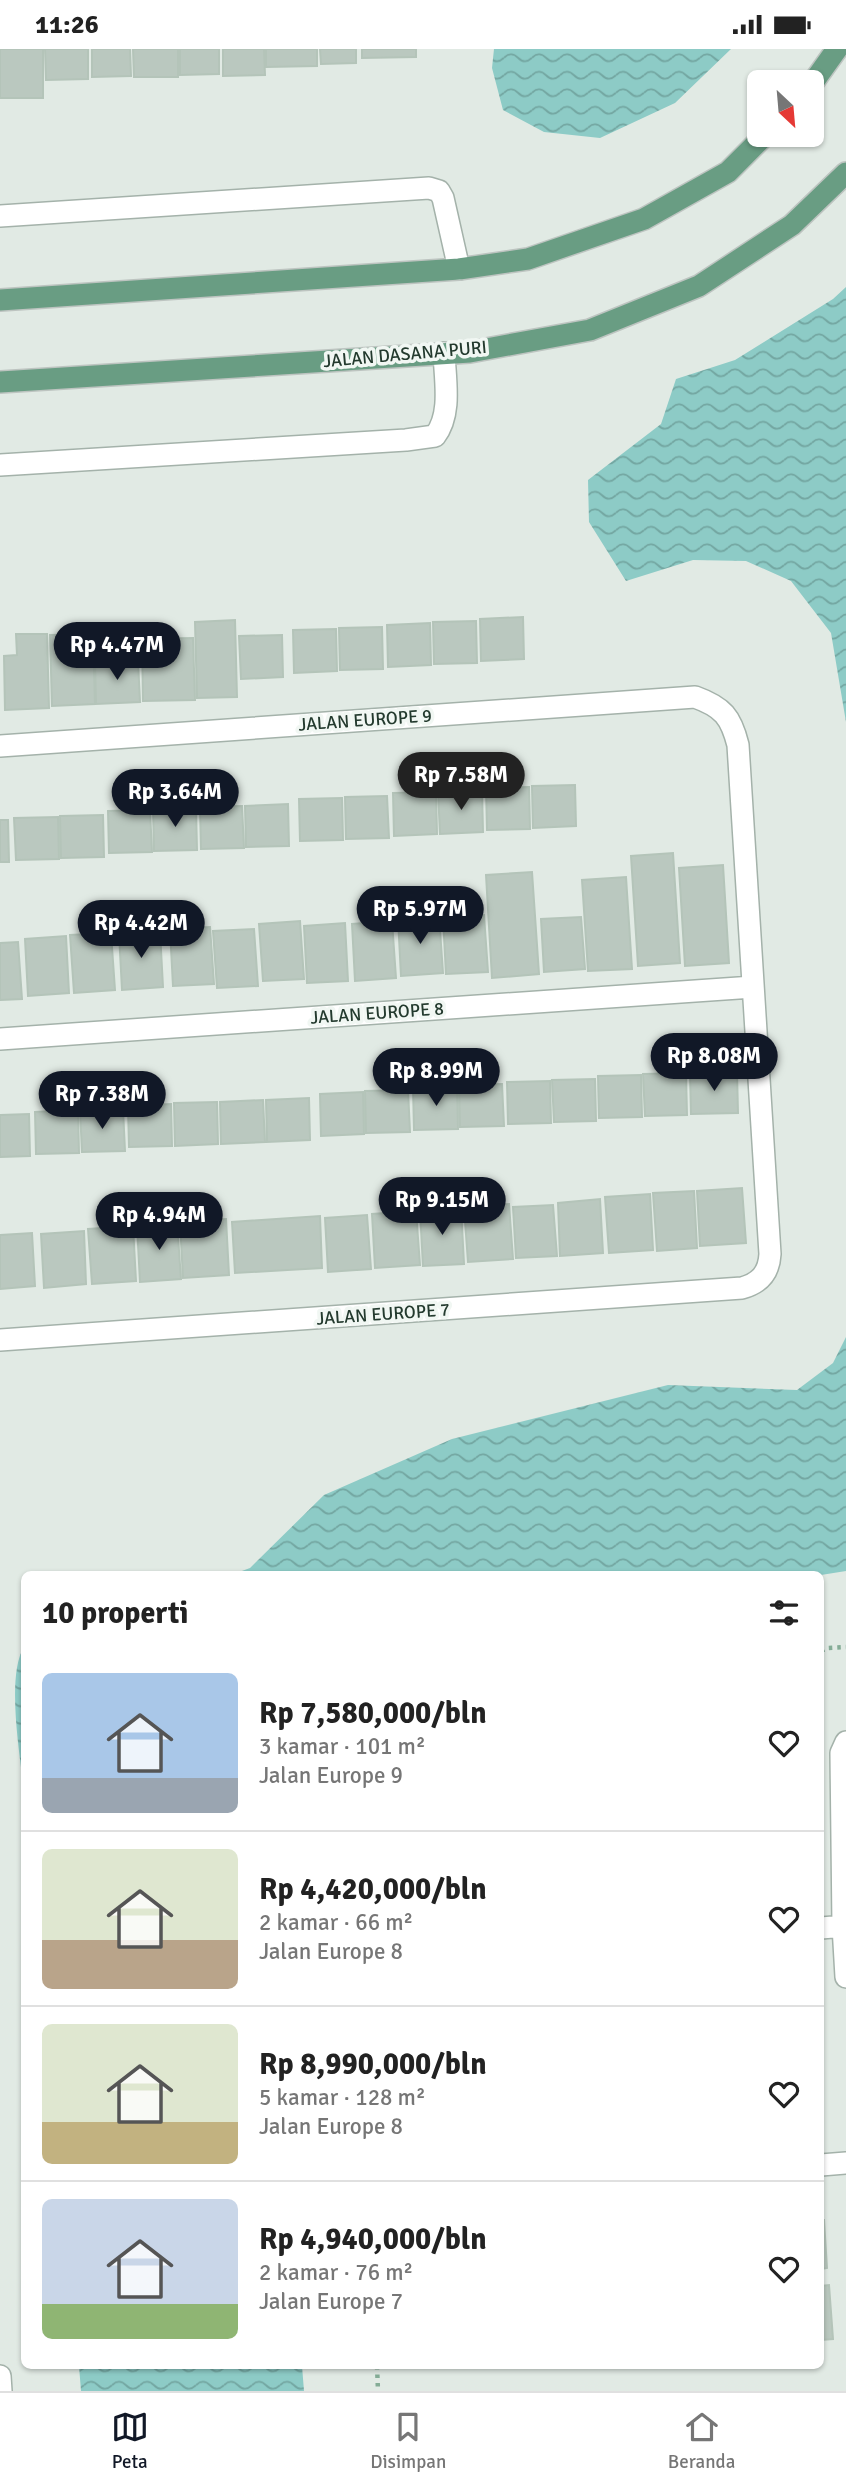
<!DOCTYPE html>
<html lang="id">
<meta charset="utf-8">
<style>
body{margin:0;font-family:Signika,sans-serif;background:#f2f2f2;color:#222;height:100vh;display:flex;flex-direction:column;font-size:26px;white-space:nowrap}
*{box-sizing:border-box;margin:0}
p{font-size:23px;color:#767676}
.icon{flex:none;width:38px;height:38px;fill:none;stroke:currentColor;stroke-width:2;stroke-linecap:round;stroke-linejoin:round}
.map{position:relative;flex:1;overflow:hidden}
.side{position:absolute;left:21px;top:1522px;width:803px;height:798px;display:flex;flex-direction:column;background:#fff;border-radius:10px;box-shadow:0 2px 5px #0004}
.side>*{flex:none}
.needle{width:46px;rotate:154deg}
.controls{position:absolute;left:747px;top:21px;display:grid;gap:14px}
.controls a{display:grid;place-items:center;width:77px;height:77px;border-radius:10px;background:#fff;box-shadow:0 2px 5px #0004;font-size:35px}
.price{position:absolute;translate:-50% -60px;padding:0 16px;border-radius:24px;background:#111827;color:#fff;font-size:23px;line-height:46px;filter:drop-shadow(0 2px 4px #0008)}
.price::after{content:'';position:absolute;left:50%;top:42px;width:21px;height:16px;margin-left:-10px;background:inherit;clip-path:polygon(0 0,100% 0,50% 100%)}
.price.current{background:#222;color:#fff}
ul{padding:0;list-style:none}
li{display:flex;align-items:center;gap:21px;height:175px;padding:0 21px}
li+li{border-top:2px solid #e0e0e0}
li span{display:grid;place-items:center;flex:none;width:196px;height:140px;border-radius:10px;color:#555}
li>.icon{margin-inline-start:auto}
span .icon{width:84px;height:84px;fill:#fffc;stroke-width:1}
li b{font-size:30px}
h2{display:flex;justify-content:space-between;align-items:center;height:84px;padding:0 21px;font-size:30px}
.status{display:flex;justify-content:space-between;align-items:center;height:49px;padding:0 35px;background:#fff;direction:ltr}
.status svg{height:19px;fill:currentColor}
.tabs{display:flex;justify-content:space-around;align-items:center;height:98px;border-top:2px solid #e0e0e0;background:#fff;font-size:19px;color:#767676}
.tabs a{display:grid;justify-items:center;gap:4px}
.tabs .current{color:#111827}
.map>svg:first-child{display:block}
.water{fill:url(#water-waves)}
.building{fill:#bac8bf;stroke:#b4c4b9;stroke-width:2}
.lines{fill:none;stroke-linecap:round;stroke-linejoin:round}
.lane-casing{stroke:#a4b2aa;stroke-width:24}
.street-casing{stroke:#a4b2aa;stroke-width:24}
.primary-casing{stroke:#bdc4c0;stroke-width:24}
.path{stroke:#84ac96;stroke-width:4.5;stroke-dasharray:3.5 5;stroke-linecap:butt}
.lane{stroke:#fff;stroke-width:21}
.street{stroke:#fff;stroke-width:21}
.primary{stroke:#699d83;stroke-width:21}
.labels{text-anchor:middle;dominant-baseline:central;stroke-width:7;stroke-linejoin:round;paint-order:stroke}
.street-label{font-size:18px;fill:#233a2e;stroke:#f1f7f3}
</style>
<div class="status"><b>11:26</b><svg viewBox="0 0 49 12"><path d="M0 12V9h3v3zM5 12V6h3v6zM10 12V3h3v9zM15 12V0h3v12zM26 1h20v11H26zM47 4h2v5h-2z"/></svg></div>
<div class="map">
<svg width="846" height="2342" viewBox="0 0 846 2342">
<defs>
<pattern id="water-waves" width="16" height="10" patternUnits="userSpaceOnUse" patternTransform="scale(1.75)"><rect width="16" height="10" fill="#8dcbc6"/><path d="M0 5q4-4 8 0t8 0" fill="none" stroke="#73a6a1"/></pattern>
</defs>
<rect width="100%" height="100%" fill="#e1eae4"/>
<!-- water -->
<path class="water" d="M494,0h237l-56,54 -75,35 -56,-6 -41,-22 -11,-42z
M846,238v435l-15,-89 -40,-52 -45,-20 -53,-1 -67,21 -37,-59 -1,-42 73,-56 15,-45 59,-19 98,-61z
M846,1288v234l-25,4h-590l19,-7 74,-73 128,-56 216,-54 129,5 36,-27z
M24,1598v144c-4,-36 -18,-115 0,-144z
M79,2317h223l2,25h-223z"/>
<!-- building -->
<path class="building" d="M0,0h43v49h-43z
M45,0h43v30l-42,1z
M92,0h38l1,27 -39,1z
M133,0h45v28h-44z
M180,0h39v25l-39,1z
M223,0h41l1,26 -42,1z
M266,0h51v17l-51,1z
M320,0h36v14l-35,1z
M362,0h54v8l-54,1z
M523,568l1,42 -43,2 -1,-42z
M235,571l2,77 -40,1 -2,-76z
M476,572l1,42 -43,1 -1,-42z
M430,574l1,42 -43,2 -1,-42z
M382,578l1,42 -43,1 -1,-42z
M336,580l1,42 -43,2 -1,-43z
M16,585h31l2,74 -44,2 -1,-54 13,-1z
M93,585l2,70 -43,2 -2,-71z
M282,586l1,42 -42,2 -2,-43z
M193,589l2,62 -52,1 -1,-62z
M95,612h43l2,41 -44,2z
M575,736l1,41 -43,2 -1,-42z
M529,738l1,42 -43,1 -1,-42z
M482,741l1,42 -43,2 -2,-43z
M436,743l1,42 -43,2 -1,-43z
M387,747l2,42 -43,1 -1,-42z
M342,749l1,42 -43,1 -1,-42z
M288,755l1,42 -43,1 -1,-41z
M242,757l2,42 -43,1 -1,-42z
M196,759l1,42 -43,1 -1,-42z
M150,761l2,42 -43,1 -1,-42z
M103,766l1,42 -43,1 -1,-42z
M58,768l1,42 -43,1 -2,-42z
M0,771h8l1,42h-9z
M673,804l7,110 -42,3 -7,-110z
M723,816l6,98 -44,3 -6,-98z
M532,823l7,102 -47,4 -6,-103z
M626,828l6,92 -44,2 -6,-91z
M484,866l4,57 -42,2 -3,-57z
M439,867l4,57 -42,3 -3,-58z
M581,868l4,52 -41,3 -3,-53z
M300,872l4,58 -41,2 -4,-57z
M392,872l4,57 -41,3 -3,-57z
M345,874l3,58 -41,2 -3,-57z
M210,878l4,57 -41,2 -3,-57z
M254,880l4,57 -41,2 -4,-57z
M160,882l3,56 -41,3 -3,-57z
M111,884l4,57 -41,3 -4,-58z
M66,887l3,57 -41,3 -3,-57z
M18,893l4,57 -22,1v-57z
M737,1023l1,41 -47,1 -1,-41z
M686,1024l1,42 -42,1 -2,-42z
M641,1026l1,42 -43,1 -1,-42z
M595,1030l1,42 -42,1 -2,-42z
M550,1032l1,42 -43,1 -1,-42z
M502,1035l2,42 -44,1 -1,-42z
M457,1037l1,43 -44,1 -1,-43z
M408,1041l2,42 -44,1 -1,-42z
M363,1043l1,42 -43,2 -1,-42z
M309,1049l1,42 -43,2 -1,-42z
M263,1051l2,42 -44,2 -1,-42z
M217,1053l1,42 -43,2 -1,-43z
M171,1055l1,42 -43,1 -1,-41z
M123,1060l2,42 -43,1 -2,-42z
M78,1061l1,43 -43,1 -1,-42z
M29,1065l1,42 -30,1v-42z
M742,1139l4,55 -46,3 -3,-55z
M694,1142l3,57 -40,3 -4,-58z
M650,1145l3,56 -44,3 -4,-56z
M600,1150l3,54 -43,3 -2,-53z
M509,1155l4,55 -45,3 -4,-55z
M553,1156l4,51 -41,2 -3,-51z
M461,1158l3,57 -41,2 -3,-56z
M416,1162l4,54 -45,3 -3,-54z
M367,1166l4,54 -43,3 -3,-54z
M320,1167l2,52 -87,5 -3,-51z
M226,1170l3,56 -46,3 -3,-56z
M177,1173l4,57 -41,3 -3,-57z
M133,1177l3,55 -44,3 -4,-55z
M84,1182l2,53 -42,4 -3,-54z
M32,1184l3,53 -35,3v-54z
M821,2171h3l3,48 -6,1z
M829,2236l4,54 -12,1v-54z"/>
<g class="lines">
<!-- lane casing -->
<g class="lane-casing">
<path id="lane" d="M0,167l429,-28 10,3 4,7 16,71
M0,416l406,-25 29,-4c17,-22 10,-56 9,-83"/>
</g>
<!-- street casing -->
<g class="street-casing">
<path id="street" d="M0,697l695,-49c28,10 36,20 43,48l32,509c-1,19 -10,29 -28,34l-742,52
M0,990l753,-52
M846,1693l-5,11 2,173 3,51
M821,1879l25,-2
M821,2116l25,-2
M0,2327l1,15"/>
</g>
<!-- primary casing -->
<g class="primary-casing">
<path id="primary" d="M812,35l25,-35
M0,251l459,-31 69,-10 116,-40 84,-47 37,-37
M0,333l470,-30 120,-22 109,-44 93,-61 54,-52"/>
</g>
<!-- path -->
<path class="path" d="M821,1602l6,-3 19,-1
M377,2317l1,25"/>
<!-- lane -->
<use href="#lane" class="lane"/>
<!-- street -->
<use href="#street" class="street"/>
<!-- primary -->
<use href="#primary" class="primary"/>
</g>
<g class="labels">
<!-- street labels -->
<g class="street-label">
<text transform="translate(405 305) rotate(-5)">JALAN DASANA PURI</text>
<text transform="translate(365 671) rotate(-4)">JALAN EUROPE 9</text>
<text transform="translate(377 964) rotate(-4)">JALAN EUROPE 8</text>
<text transform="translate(383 1265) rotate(-4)">JALAN EUROPE 7</text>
</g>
</g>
</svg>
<div class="controls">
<a><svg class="needle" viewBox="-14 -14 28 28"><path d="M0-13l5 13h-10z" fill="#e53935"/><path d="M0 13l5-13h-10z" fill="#767676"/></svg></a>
</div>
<b class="price" style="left:117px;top:633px">Rp 4.47M</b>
<b class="price current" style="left:461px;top:763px">Rp 7.58M</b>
<b class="price" style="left:175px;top:780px">Rp 3.64M</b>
<b class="price" style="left:420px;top:897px">Rp 5.97M</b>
<b class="price" style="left:141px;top:911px">Rp 4.42M</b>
<b class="price" style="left:714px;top:1044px">Rp 8.08M</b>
<b class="price" style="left:436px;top:1059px">Rp 8.99M</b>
<b class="price" style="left:102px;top:1082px">Rp 7.38M</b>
<b class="price" style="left:442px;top:1188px">Rp 9.15M</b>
<b class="price" style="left:159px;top:1203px">Rp 4.94M</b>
<section class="side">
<h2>10 properti<svg class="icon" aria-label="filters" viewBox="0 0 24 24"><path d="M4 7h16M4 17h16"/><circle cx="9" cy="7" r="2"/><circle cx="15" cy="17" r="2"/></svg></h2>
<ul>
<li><span style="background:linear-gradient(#a9c7e8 75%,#9aa5b1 0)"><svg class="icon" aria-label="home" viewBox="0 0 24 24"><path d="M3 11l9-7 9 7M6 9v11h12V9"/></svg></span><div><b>Rp 7,580,000/bln</b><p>3 kamar · 101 m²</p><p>Jalan Europe 9</p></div><svg class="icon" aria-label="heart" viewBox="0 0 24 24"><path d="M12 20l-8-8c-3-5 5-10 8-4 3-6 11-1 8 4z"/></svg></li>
<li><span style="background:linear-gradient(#dfe7d0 65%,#b9a48a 0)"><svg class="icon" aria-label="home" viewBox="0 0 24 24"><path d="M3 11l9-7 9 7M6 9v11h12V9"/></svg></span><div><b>Rp 4,420,000/bln</b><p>2 kamar · 66 m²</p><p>Jalan Europe 8</p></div><svg class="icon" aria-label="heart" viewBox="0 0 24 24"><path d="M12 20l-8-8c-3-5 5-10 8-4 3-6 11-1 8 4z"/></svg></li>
<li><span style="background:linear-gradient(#dfe7d0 70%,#c2b280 0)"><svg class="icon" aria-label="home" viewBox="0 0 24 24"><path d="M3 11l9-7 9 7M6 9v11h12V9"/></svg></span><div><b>Rp 8,990,000/bln</b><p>5 kamar · 128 m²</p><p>Jalan Europe 8</p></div><svg class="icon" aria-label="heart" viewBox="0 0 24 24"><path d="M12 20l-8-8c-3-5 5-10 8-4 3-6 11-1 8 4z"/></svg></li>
<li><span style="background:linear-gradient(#c9d6e8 75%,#8fb573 0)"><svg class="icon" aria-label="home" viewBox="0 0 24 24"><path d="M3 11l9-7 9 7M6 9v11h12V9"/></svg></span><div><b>Rp 4,940,000/bln</b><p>2 kamar · 76 m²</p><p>Jalan Europe 7</p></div><svg class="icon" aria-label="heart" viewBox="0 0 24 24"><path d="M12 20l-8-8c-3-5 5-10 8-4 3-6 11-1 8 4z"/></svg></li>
</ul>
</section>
</div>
<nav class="tabs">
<a class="current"><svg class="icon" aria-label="map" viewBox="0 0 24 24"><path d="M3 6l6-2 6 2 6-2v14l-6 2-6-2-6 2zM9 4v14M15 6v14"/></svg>Peta</a>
<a><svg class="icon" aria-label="saved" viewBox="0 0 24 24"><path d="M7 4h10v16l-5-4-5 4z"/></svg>Disimpan</a>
<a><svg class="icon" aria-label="home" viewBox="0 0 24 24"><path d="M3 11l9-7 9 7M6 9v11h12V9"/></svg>Beranda</a>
</nav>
